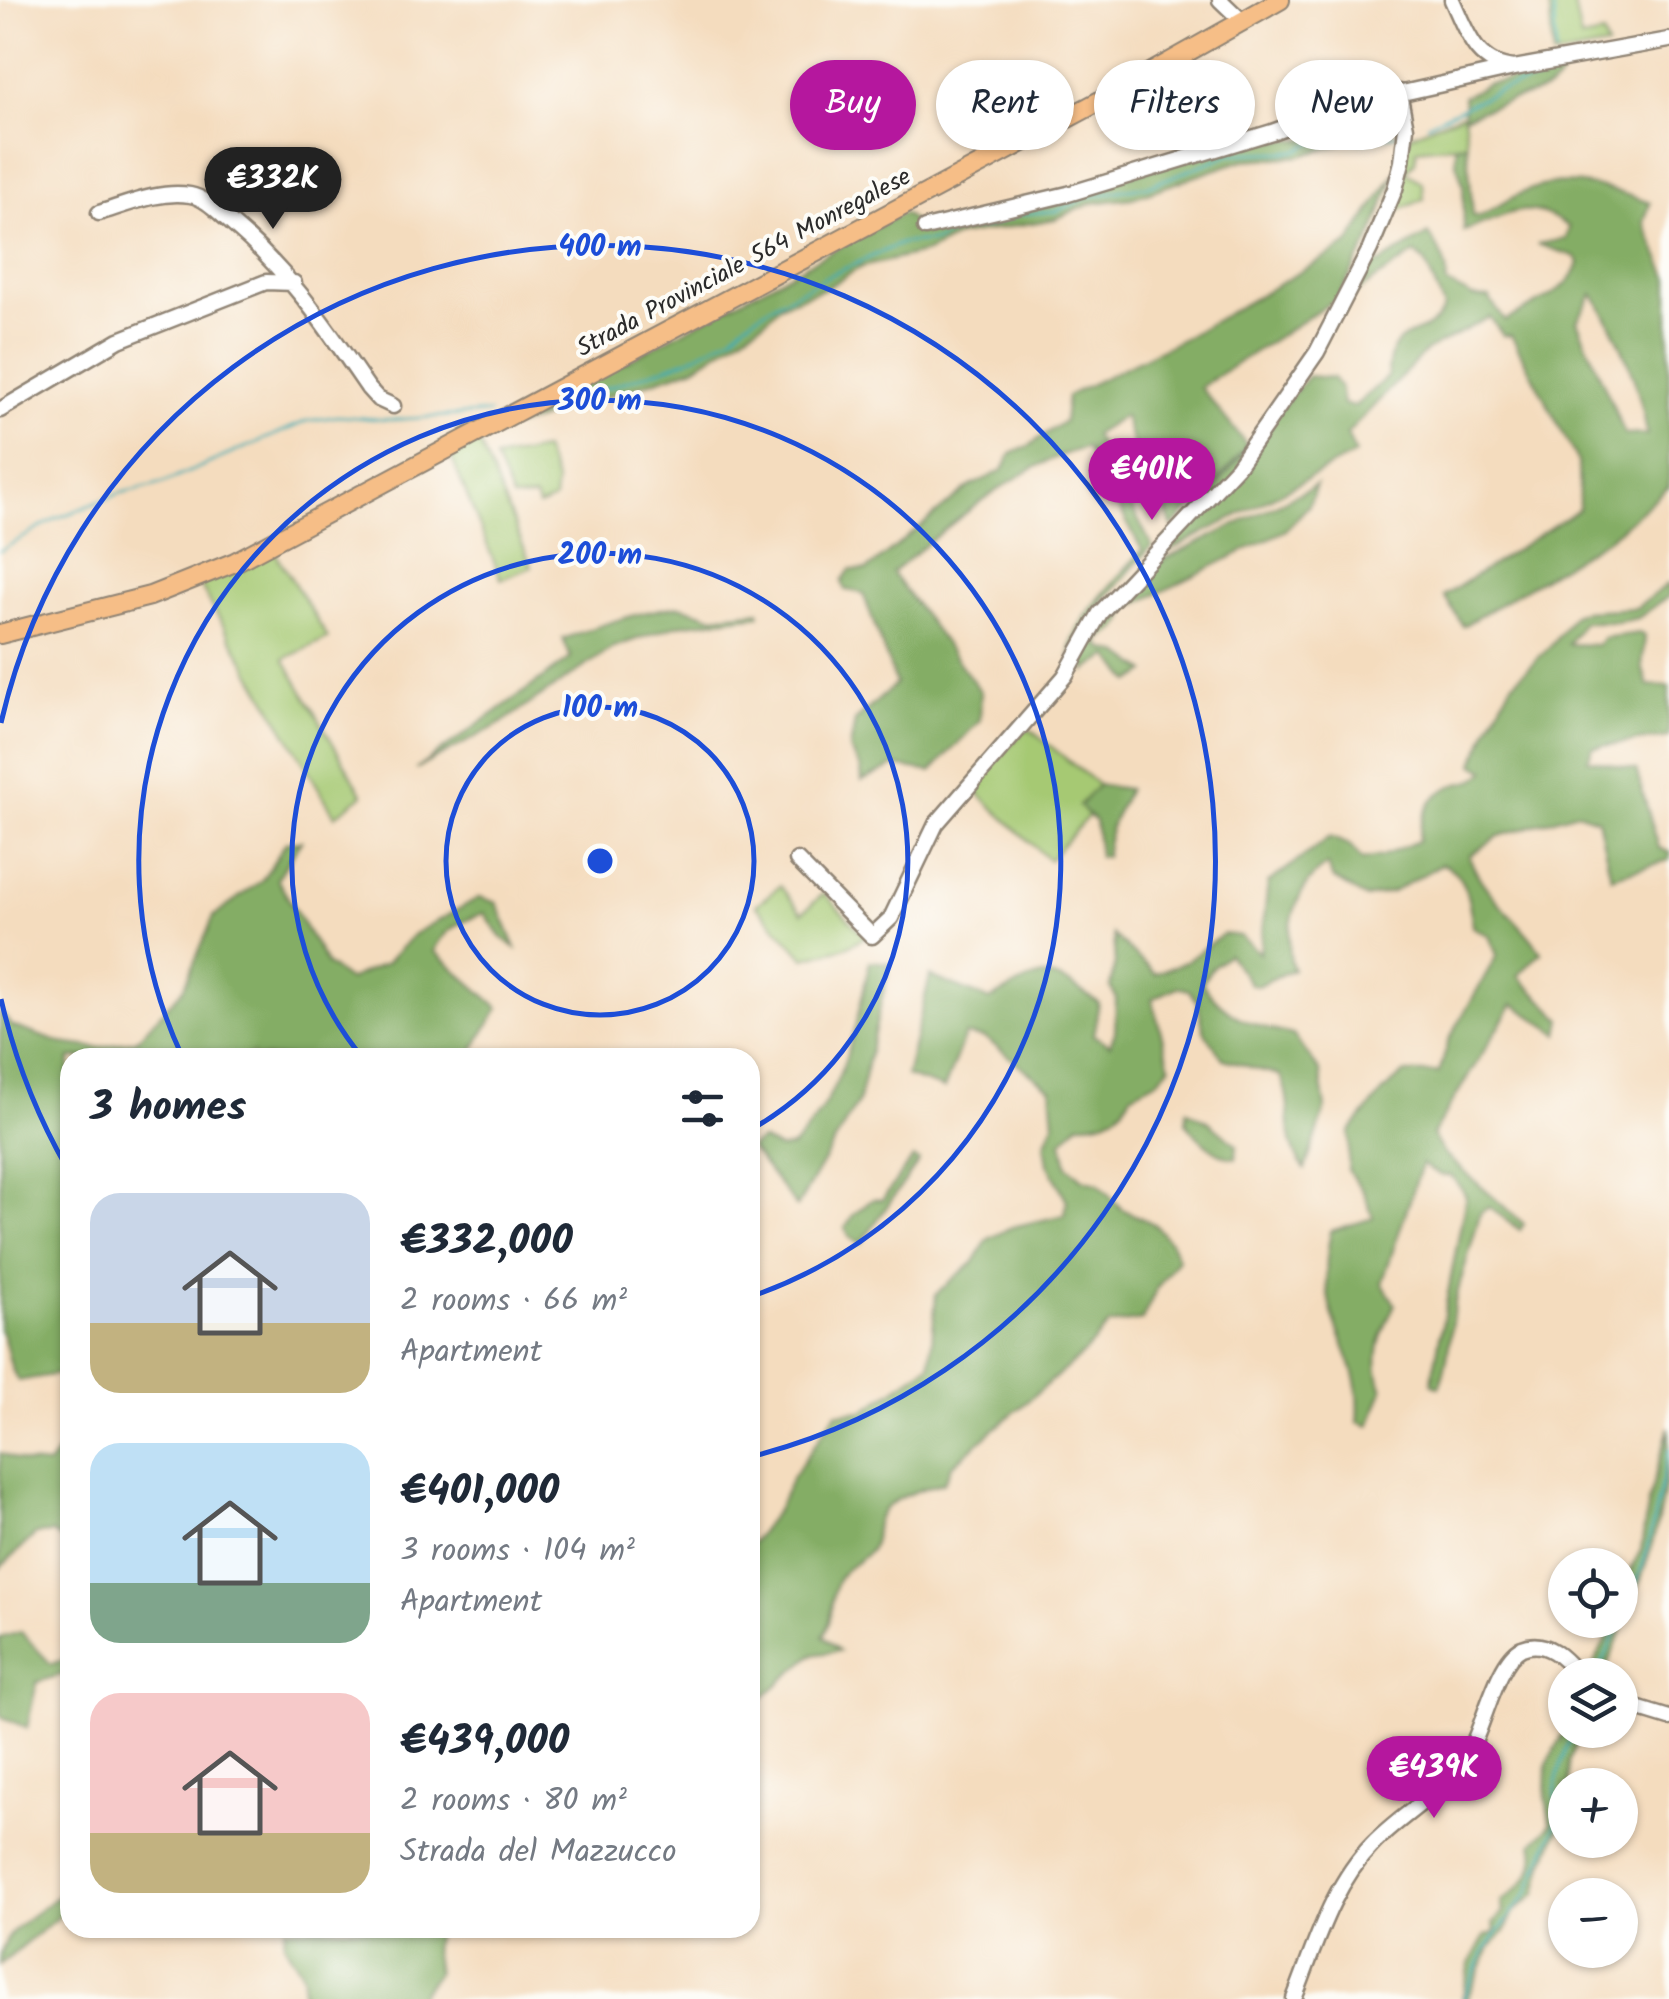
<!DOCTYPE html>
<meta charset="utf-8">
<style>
body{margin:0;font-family:Kalam,sans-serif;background:#f2f2f3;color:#1f2937;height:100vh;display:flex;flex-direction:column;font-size:38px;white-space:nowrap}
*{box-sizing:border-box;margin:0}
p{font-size:32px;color:#747a83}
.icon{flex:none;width:55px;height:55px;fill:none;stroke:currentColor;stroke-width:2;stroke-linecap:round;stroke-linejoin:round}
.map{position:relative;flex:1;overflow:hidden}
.details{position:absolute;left:60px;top:1048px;width:700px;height:890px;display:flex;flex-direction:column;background:#fff;border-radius:30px;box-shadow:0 2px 8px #0004}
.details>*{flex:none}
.guide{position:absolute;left:790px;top:60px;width:728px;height:90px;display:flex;gap:20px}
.controls{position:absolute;left:1548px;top:1548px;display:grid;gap:20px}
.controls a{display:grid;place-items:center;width:90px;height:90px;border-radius:50%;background:#fff;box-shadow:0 2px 8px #0004;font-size:50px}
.price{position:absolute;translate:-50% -85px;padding:0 22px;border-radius:35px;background:#b5179e;color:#fff;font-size:32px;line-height:65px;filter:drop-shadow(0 2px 5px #0008)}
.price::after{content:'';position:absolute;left:50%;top:60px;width:30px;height:22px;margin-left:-15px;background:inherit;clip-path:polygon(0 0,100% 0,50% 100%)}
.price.on{background:#222;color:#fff}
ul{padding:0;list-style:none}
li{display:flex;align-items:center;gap:30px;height:250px;padding:0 30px}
li span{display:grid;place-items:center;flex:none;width:280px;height:200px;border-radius:30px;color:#555}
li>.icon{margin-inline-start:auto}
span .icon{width:120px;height:120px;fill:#fffc;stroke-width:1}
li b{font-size:42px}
h2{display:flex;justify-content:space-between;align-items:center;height:120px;padding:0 30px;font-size:42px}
.pill{padding:0 35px;border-radius:45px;background:#fff;box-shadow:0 2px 8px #0004;font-size:35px;line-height:90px}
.pill.on{background:#b5179e;color:#fff}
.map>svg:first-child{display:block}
.green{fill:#a6c973;stroke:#687a4f;stroke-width:2.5}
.forest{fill:#84ad65;stroke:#586c48;stroke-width:2.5;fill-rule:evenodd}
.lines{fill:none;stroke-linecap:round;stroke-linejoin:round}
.stream{stroke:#3aacb3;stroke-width:2.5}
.minor-casing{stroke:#908474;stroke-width:19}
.major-casing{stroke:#908474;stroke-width:22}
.minor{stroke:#fff;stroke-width:14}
.major{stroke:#f6be87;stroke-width:18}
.ring{fill:none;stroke:#1d4ed8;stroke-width:5}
.labels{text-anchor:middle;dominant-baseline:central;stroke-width:8;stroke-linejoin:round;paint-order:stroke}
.street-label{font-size:25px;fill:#2b2b2b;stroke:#fdfcf7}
.centre{fill:#1d4ed8;stroke:#fdfcf7;stroke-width:5}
.ring-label{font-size:30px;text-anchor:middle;font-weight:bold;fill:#1d4ed8;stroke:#fdfcf7;stroke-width:8;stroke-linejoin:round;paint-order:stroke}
</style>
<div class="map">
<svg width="1669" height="1999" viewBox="0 0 1669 1999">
<rect width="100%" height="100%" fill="#fdfcf7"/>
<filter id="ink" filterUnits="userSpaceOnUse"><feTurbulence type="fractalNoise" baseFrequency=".01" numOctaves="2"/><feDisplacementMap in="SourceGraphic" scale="20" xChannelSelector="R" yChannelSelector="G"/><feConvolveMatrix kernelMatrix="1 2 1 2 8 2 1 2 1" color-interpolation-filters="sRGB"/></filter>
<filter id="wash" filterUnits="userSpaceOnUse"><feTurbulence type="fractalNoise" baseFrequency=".0048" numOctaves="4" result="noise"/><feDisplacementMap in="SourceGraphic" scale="40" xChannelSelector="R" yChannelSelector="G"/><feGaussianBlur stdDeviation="2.25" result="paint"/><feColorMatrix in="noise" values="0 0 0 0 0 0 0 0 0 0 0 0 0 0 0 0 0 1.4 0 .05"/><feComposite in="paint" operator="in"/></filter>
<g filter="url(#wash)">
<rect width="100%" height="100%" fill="#f4dcbe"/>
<!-- green -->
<path class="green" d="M1549,0h24l8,39 22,-4 4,12 -54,10z
M1464,113l3,31 -50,5 -2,13 -9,10 17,11 1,16 -35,16 21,-80z
M478,440l54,127 -31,12 -51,-125z
M543,450l13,31 -2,19 -15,7 -4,-9 -23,1 -17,-40z
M273,549l55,89 -44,21 79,136 -28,21 -136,-232z
M1024,730h7l67,55 -19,21 10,9 -40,45 -77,-72z
M780,886l22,27 22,-20 41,44 -19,10 -41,11 -49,-53z"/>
<!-- forest -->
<path class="forest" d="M1563,65c-1,28 -30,28 -51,35 -16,5 -32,11 -48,17l-1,-20 24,-13 53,-9 7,-6z
M1339,132l2,12 -40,12 -58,4 -111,38 -40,5 -37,16 -97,17 -31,16 -66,15 -35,21 -45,16 -14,15 -72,48 -176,59 -10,-2 394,-211 22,18 327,-90 52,-2z
M1467,144l6,72h8c16,-9 33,-21 50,-27 40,-14 81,0 119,14l-6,19 25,57v208l-60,51 -146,88 -19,-30 135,-87 -1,-47 -67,-127 -8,1 -13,-19 -64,34 -79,83 8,20 -199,104 152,-182 25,2 7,9 3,17 11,3 34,-31c2,-59 40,-29 56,-69l-19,-45 -10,-9 -64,43 17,-32 12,-1 48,-29c10,11 22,34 18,49l27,14 16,1 16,23c23,-14 69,-31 74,-59l-5,-6 -37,-12 29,-5 3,-12c-43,-31 -60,-12 -105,4l-1,-47 -7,-21v-17zM1593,294c27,41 47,92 54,140l-22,1 -48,-114z
M1395,173l-22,61 -35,64 -138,89 47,58 -17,22 -58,60 -19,-50 -15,-17 -14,-44 -30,19 58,111 -48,54 -34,56c0,-34 50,-80 72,-106l-56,-102c-64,13 -144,83 -194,125l89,119 -1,28 -49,52 -37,-6 -32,15 -1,-12 -11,-20 5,-28 41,-37 -33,-91 -18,-3 -3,-9 8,-11h17l102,-83 34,-17 8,-16 18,-8 35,-25 3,-25 121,-60 161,-92z
M1316,485l-7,20 -23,25 -159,79c-3,17 -10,22 -26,29l-1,6 4,5 17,5 26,18 -16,10 -22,-26 -23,15 -4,-16 11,-22 53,-64z
M1669,583v13l-31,22 -20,4h-35l-15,22 29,1 6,-7 36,-5 6,3 -3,31 6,18 21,1v51l-76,10 -5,12 48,11 23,78 10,4v8l-58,17 -13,-58 -21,-7 -78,24 -30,20c15,42 49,60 72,96l-23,24 44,43 -3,15 -46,-30 -81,131 12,19 80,70 -4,6 -31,-23 -9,6c-7,30 -18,60 -25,90 -6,28 -5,58 -16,84l-7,-4 1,-9 33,-178 -14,-20 -12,-1 -18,-11 -40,119 13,21c-14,30 -25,53 -12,86l-13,36 -12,-4c4,-47 -11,-63 -25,-106 -9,-28 -8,-57 -2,-85l42,-13 -9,-25 -16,-23 2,-38 33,-40 22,-19h34l10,-33 48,-85 -8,-19 -16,-9c-3,-22 -7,-55 -31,-63l-50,28 -26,6 -34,-20 -4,-13c-32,17 -46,71 -35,104l-36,17 -7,-2 -22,-30 -16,13 -10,16c23,34 52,44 91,52l27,36 6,37 -21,61c-26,-30 -9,-64 -25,-93l-57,-17 -19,-28 -7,-30 -8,-11 -12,-3 -25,12 18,67 -12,14 -27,14c-9,22 -28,30 -52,29l-17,18 5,24 16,14 15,4 24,26 32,15 17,19 7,16 -21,29 -15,32 -33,5 -26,29 -131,111 -8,17c-21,7 -57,15 -67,38 -4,11 0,20 -7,30 -8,11 -23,16 -30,26 -12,19 -5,40 -17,60l16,15 -27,4 -62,54v-164l27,-35 15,-32 44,-65 27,-2 67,-46 6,-71 38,-32 13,-22 25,-13 53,-12 2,-14 -19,-37 -3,-20 9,-21 -3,-34 -66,-51 -20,-3 -21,54 -38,-13 24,-100 60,24c57,-30 53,-35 109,3l-6,32 17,10 5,-13 1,-35 -6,-10 5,-24 -2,-28 42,39 30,-12 38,-28 17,2 20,17 8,-70 62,-46 20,8 12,15 21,-4 35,-15c2,-19 8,-39 25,-50 16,-12 28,-3 43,-21l-12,-6 14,-36 23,-43 43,-43 19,-27 10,-4 53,-3z
M680,606l32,10 47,-5 1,4 -82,10 -64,22 -114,77 -84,45 155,-111 -8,-19c37,-14 77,-28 117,-33z
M1098,785l30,4 -17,37 -6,30 -6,1 -4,-36 -16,-15z
M301,841l-24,38 50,86 21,15 38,-17 28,-29 66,-37 17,6 19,45 -14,-10 -18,-25c-20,8 -42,16 -50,38l65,57 -30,49 -215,1 -2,-4 -8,4h-174v314l-52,9c-11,-16 -9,-34 -18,-52v-317l12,14 49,17 38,5 37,-8 47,-51 31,-73 48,-36 24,-38z
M870,961l20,2 -31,137 -62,107 -47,-59 11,-8 19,9 12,-2c53,-54 62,-115 78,-186z
M1187,1110l21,11 29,24 -1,13c-19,0 -40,-21 -50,-36z
M913,1158l6,3 -58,82 -11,-6 -5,-9 8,-13 20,-16 9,1z
M1669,1427c0,88 -31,168 -66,248h-14l26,-55h5v-12l10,-38 11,-20 7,-48z
M70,1436v109l-17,-12 -17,1 -36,34v-115l26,10 22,2z
M21,1632l30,32 19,-6v14l-33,10 -10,46 -27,-12v-78z
M1565,1730h17l-13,31v24h-4l-1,31 -20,48 -7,29 -23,19 -9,20 -15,16 -23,51h-5l8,-36 15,-27 11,-4 -3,-9 10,-10 -2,-11c22,-17 39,-30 32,-59l18,-19 -5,-25 1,-34z
M70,1883v24l-70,58c0,-42 44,-50 70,-82z
M285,1928h152l-4,19 4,26 -17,21 1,5h-119l1,-23 -19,-33z"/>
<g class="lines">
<!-- stream -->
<path class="stream" d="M1553,0l3,54
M1427,124l72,-34 46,-12 11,-11
M527,416l162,-57 44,-24 12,-12 26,-17 55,-29 76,-34 35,-2 22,-12 24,-1 37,-14 37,-3 30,-14 64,-12 79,-31 54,-2 12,-1 22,-11 50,1 29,-7
M0,551l55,-32 66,-26 42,-10 144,-62 31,-5 53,4 98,-7
M1597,1675l34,-77 14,-40 24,-108
M1463,1999l22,-49 44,-59 28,-69c2,-12 -3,-22 -1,-34 2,-21 10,-39 19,-58"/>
</g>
</g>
<g filter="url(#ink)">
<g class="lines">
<!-- minor casing -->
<g class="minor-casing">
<path id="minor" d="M1220,0l22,21
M1452,0c14,30 23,65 62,68l155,-28
M99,213c29,-9 61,-23 91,-18 16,3 27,16 39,26 61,52 94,101 139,167l10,11 15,7
M925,228l143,-34 204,-62 68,-25 174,-39
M0,410l119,-70 147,-58 28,1
M797,860l75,76 19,-18 45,-94 129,-148 35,-63 137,-146 80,-115 53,-103 25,-60 7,-27 4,-34 -7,-36
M1620,1703l49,15
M1294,1999c21,-53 38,-114 79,-155 32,-33 76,-54 98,-96 13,-24 27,-89 51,-100 24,-10 43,11 57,27"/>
</g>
<!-- major casing -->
<g class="major-casing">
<path id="major" d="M0,634l150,-38 85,-34 876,-467 169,-95"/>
</g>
<!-- minor -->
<use href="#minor" class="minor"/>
<!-- major -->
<use href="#major" class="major"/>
</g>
</g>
<!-- distance rings -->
<g class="ring">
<circle cx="600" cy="861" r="154"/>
<path d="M362 1057A308 308 0 1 1 752 1129"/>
<path d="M182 1056A461 461 0 1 1 750 1297"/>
<path d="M67 1168A615 615 0 0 1 1 999M1 723A615 615 0 1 1 754 1456"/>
</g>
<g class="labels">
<!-- street labels -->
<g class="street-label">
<text transform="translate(744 263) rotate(-28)">Strada Provinciale 564 Monregalese</text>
</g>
</g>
<circle cx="600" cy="861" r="15" class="centre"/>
<g class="ring-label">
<text x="600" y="256">400 m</text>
<text x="600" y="410">300 m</text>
<text x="600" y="564">200 m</text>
<text x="600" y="717">100 m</text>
</g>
</svg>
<div class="controls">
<a><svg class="icon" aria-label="locate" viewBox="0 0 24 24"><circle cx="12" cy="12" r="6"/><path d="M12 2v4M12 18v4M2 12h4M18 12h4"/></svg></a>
<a><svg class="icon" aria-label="layers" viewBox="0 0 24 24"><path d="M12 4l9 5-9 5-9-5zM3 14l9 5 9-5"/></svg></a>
<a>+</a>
<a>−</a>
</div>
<b class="price on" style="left:273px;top:232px">€332K</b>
<b class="price" style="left:1152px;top:523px">€401K</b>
<b class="price" style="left:1434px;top:1821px">€439K</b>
<div class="guide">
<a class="pill on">Buy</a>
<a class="pill">Rent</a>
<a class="pill">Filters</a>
<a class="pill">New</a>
</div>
<section class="details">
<h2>3 homes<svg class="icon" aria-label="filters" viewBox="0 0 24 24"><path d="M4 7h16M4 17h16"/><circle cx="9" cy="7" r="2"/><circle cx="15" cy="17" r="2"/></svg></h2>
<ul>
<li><span style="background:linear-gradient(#c9d6e8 65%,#c2b280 0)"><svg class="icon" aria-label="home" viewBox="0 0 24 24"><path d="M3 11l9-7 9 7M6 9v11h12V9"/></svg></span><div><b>€332,000</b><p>2 rooms · 66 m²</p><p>Apartment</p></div></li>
<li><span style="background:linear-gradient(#bfe0f5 70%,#7fa58c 0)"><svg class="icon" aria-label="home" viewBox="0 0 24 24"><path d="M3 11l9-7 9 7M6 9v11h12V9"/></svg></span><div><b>€401,000</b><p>3 rooms · 104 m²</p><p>Apartment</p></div></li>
<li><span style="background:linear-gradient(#f6c9c9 70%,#c2b280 0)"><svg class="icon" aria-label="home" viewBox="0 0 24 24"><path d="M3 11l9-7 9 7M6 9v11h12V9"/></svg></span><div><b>€439,000</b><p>2 rooms · 80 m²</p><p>Strada del Mazzucco</p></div></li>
</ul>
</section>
</div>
